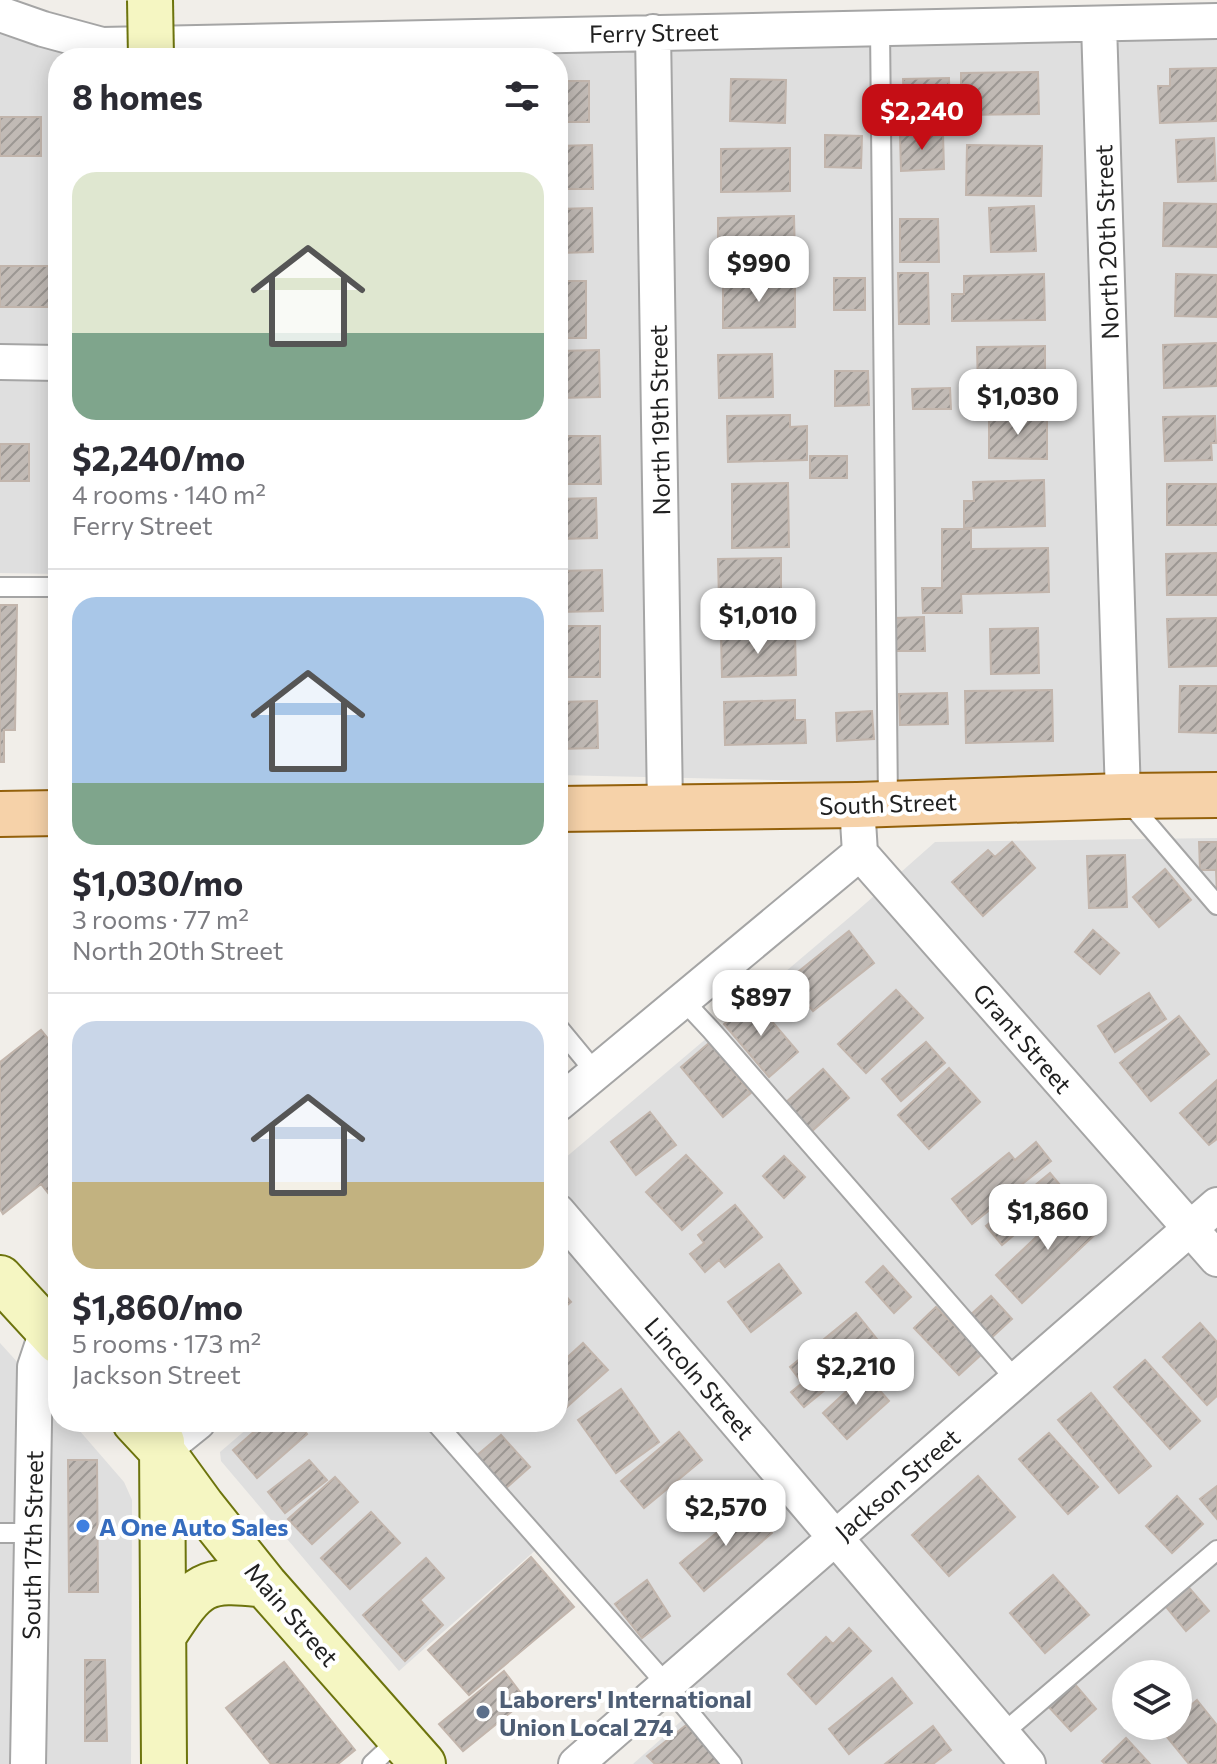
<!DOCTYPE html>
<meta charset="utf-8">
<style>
body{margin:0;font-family:Commissioner,sans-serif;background:#f7f7f7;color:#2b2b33;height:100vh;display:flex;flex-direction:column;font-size:30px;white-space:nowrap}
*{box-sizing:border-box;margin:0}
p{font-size:26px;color:#7c7c81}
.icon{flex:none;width:44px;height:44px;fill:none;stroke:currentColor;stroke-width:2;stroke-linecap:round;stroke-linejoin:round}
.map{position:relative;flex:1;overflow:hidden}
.sheet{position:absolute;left:48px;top:48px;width:520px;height:1384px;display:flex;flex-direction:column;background:#fff;border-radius:32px;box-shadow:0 4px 20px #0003}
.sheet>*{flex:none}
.fabs{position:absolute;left:1112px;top:1660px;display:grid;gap:16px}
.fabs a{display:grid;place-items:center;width:80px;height:80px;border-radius:50%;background:#fff;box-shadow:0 4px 20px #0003;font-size:40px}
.price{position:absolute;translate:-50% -68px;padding:0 18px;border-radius:16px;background:#fff;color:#222;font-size:26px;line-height:52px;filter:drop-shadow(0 2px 4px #0008)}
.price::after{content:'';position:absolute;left:50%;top:48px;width:24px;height:18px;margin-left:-12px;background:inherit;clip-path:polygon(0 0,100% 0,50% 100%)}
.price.on{background:#c50e15;color:#fff}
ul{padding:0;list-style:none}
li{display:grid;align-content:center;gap:16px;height:424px;padding:0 24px}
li+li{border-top:2px solid #e1e1e2}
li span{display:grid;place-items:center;height:248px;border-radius:24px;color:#555}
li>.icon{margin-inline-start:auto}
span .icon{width:144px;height:144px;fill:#fffc;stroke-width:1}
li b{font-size:34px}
h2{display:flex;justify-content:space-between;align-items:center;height:96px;padding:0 24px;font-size:34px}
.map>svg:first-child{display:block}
.residential{fill:#dfdfdf;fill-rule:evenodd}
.building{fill:url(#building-hatch);stroke:#c2b5ac;stroke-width:2}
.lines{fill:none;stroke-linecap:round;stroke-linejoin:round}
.lane-casing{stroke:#a5a5a5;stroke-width:22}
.street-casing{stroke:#a5a5a5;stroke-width:38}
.secondary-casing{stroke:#6d740d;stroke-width:48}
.primary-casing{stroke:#94610b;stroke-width:48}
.lane{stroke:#fff;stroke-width:18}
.street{stroke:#fff;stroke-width:34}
.secondary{stroke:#f5f6c2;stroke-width:44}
.primary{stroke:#f6d2a9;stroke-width:44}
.secondary-bridge-casing{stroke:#6d740d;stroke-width:48;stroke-linecap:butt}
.secondary-bridge{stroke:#f5f6c2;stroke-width:44}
.shop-dot{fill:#3f7fe0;stroke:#fff;stroke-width:3}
.service-dot{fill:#5c6f8a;stroke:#fff;stroke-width:3}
.labels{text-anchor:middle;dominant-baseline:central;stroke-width:8;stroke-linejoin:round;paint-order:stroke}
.street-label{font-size:24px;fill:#212121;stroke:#fff}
.shop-label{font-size:24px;font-weight:bold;fill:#366cbe;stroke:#fff;text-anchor:start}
.service-label{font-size:24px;font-weight:bold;fill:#4e5e75;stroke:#fff;text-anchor:start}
</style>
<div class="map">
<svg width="1217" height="1764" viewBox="0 0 1217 1764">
<defs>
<pattern id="building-hatch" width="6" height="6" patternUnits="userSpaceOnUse" patternTransform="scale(2)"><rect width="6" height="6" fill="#c1bab5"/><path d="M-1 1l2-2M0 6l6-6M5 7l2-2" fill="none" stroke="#9c9793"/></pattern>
</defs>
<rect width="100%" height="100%" fill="#f1eee9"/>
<!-- residential -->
<path class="residential" d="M0,11l102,34 1115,-24v769l-659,-15v-717h-500v516l-58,-1z
M1217,838v926h-584l64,-57 -149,-168 -149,132 -178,-210 -1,-9 35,-30h303v-258l299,-253 78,-69zM1126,1674h52v52h-52z
M0,1343l58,64v15h14l52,60 8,18 -1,264h-131z"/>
<!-- building -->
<path class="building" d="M1217,68v53l-57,2 -2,-37h12v-17z
M1038,72l1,42 -78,1v-42z
M949,78l1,48 -45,1 -2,-48z
M731,79l55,1 -1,43 -55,-2z
M558,81h31v41h-31z
M0,117h41v39h-41z
M943,133l1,36 -43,2 -1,-36z
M825,135l37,1 -1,32 -36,-1z
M1214,138l2,43 -38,1 -2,-42z
M592,145l1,44h-35v-43z
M967,145l75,1 -1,50 -75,-1z
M790,148v43l-69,1v-43z
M1164,203l53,1v43l-54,-1z
M1034,206l2,45 -45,1 -2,-44z
M592,208l1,44 -35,1v-44z
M794,216l1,40 -77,1v-39z
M900,219h38l1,43h-39z
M0,266h58v41h-58z
M898,273h30l1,51h-30z
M1044,274l1,46 -93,1v-27h12v-18z
M1176,274l41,1v42l-42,-1z
M834,278h31v32h-31z
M558,281h28v57h-28z
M795,281v46l-72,1v-46z
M1217,343v43l-53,2 -1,-43z
M1045,346v43l-67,1 -1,-43z
M599,350l1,47 -42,1v-47z
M772,354l1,43 -54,1 -1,-43z
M835,371h33l1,34 -34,1z
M950,388l1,21h-38l-1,-20z
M790,415v12l17,-1v34l-79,2 -1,-46z
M989,415h58v44l-58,-1z
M1215,416l1,27h-5l1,17 -47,1 -2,-44z
M558,436h42l1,48h-43z
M0,444h29v37h-29z
M810,456h37v22h-37z
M1044,480l1,46 -81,2v-27h10l-1,-19z
M788,483l1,64 -57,1v-64z
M1167,484h50v41h-50z
M596,498l1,40 -39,1v-40z
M942,529h29v20l77,-1 1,44 -88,2 1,19h-39l-1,-25h20z
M1217,553v42h-50l-1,-41z
M781,558v41l-62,2 -1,-42z
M602,570l1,41 -45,1v-41z
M0,605h17l-2,125h-11v32h-4z
M924,617l1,34h-29l-1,-33z
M1217,618v48l-48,1 -2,-48z
M558,626h42v51h-42z
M1038,628l1,45 -48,1 -1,-45z
M795,634l1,41 -74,2 -1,-41z
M1180,686h37v47l-38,-1z
M1052,690l1,51 -87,2 -1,-52z
M947,693l1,31 -48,1 -1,-31z
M795,700v20h10l1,23 -81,2 -1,-43z
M597,701l1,47 -40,1v-47z
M872,711l2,28 -37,2 -1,-28z
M1012,842l23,26 -52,48 -31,-34 36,-32 7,7z
M1199,842h18v54l-1,-26h-16z
M1125,855l2,52 -38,1 -2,-52z
M1165,869l26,31 -32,27 -26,-30z
M1093,930l26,23 -19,21 -25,-22z
M849,931l25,32 -61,48 -25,-31z
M896,990l27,28 -57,55 -28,-29z
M1149,993l17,26 -51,33 -17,-26z
M753,999l45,53 -29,25 -45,-53z
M1179,1016l30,38 -58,47 -31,-38z
M41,1030l17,21v42l-8,6 8,11v90l-3,2 -14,-18 -38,30 -3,-5v-147z
M926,1042l19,21 -44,38 -19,-22z
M709,1043l42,50 -28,24 -42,-50z
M949,1068l31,34 -51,47 -31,-34z
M823,1069l26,29 -38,34 -26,-29z
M1217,1080v59l-8,6 -29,-32z
M650,1112l26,33 -40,30 -25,-33z
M1036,1142l15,19 -79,63 -20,-25 57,-46 6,7z
M686,1155l36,38 -40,37 -36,-38z
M784,1156l21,21 -21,21 -21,-22z
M1050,1173l16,19 -64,53 -16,-19z
M1073,1202l27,28 -78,73 -26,-28z
M735,1205l27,32 -37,30 -6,-7 -14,12 -15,-18 14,-11 -6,-8z
M779,1264l22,29 -50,39 -23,-30z
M883,1266l28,31 -17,16 -28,-31z
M558,1287l13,15 -13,11z
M991,1296l21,23 -23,21 -21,-23z
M936,1307l46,47 -23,21 -45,-47z
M856,1313l25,31 -77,63 -13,-15 11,-9 -12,-16z
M1200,1323l17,19v54l-10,9 -44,-48z
M583,1343l25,27 -50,45v-49z
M1145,1360l55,61 -30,28 -56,-62z
M865,1374l24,27 -42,38 -24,-26z
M621,1389l38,53 -43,31 -38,-53z
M1091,1393l60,73 -32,27 -61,-73z
M265,1422h34l8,12 -50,44 -24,-28z
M679,1432l23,28 -58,48 -23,-27z
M1049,1433l49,54 -30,27 -49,-55z
M501,1435l29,32 -25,22 -29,-33z
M68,1460h29l1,132h-29z
M309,1460l18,20 -42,33 -17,-21z
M978,1476l37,41 -66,59 -37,-41z
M335,1477l23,25 -46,42 -24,-25z
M1217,1486v33l-17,-20z
M1177,1496l26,28 -31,29 -26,-27z
M749,1506l23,27 -68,58 -24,-28z
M371,1512l29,31 -50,46 -29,-31z
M531,1557l43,50 -105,88 -41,-45z
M426,1558l18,20 -24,22 23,25 -38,36 -42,-46z
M1053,1575l36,40 -44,38 -35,-40z
M647,1580l23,36 -28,22 -27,-34z
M1185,1583l24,28 -23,20 -24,-29z
M849,1628l22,23 -55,53 -28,-30 38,-37 7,7z
M85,1660h20l2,81h-22z
M284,1662l71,88 -17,14h-67l-45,-56z
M504,1671l22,29 -63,51 -24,-27z
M892,1678l20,25 -63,51 -20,-25z
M1073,1682l23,27 -25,22 -24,-26z
M1197,1700l20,25v39h-28l-26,-32 -8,6 -10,-12h33v-10z
M686,1725l37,39h-68l-8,-8z
M933,1726l18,24 -18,14h-48z
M1126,1738l24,26h-45l-3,-3z"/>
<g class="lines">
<!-- lane casing -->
<g class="lane-casing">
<path id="lane" d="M880,28l8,776
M0,587h58
M1128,801l89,104
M683,1000l28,30 305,350
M558,1027l38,46
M435,1422l232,263 65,79
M0,1533h33
M1002,1734l215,-184
M372,1764l28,-26"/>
</g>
<!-- street casing -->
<g class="street-casing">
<path id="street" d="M0,14l43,15 59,16 1115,-24
M1099,24l24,772
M653,32l12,775
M0,362l58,1
M857,805l3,48 357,406
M558,1104l302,-251
M558,1212l470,552
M162,1451l36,-29
M28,1764l7,-397 13,-39
M576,1764l641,-559"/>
</g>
<!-- secondary casing -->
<g class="secondary-casing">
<path id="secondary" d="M0,1278l58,63
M135,1422l27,29 40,55 63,79 158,179
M162,1442l2,322
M164,1635c33,-51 39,-58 101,-50"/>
</g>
<!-- primary casing -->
<g class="primary-casing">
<path id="primary" d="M558,809l299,-4 266,-9 94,-1
M0,814l58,-1"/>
</g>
<!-- lane -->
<use href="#lane" class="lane"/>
<!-- street -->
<use href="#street" class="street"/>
<!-- secondary -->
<use href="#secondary" class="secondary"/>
<!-- primary -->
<use href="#primary" class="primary"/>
<!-- secondary-bridge casing -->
<g class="secondary-bridge-casing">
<path id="secondary-bridge" d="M150,0l1,58"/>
</g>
<!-- secondary-bridge -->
<use href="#secondary-bridge" class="secondary-bridge"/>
</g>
<!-- markers -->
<circle class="shop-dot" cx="83" cy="1526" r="8"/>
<circle class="service-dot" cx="483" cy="1712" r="8"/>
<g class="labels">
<!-- street labels -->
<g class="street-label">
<text transform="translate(654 32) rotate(-1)">Ferry Street</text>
<text transform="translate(1106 242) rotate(-92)">North 20th Street</text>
<text transform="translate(659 420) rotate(-91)">North 19th Street</text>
<text transform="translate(888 803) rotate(-2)">South Street</text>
<text transform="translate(1023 1038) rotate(49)">Grant Street</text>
<text transform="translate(700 1378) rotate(49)">Lincoln Street</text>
<text transform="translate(897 1484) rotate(-41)">Jackson Street</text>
<text transform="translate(32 1545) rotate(-89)">South 17th Street</text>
<text transform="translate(292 1614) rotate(49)">Main Street</text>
</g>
<!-- shop labels -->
<g class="shop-label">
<text x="99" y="1526">A One Auto Sales</text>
</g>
<!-- service labels -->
<g class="service-label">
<text x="499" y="1698">Laborers' International<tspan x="499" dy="28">Union Local 274</tspan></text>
</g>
</g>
</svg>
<div class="fabs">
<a><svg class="icon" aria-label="layers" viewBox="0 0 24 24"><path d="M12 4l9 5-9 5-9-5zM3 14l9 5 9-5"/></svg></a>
</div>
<b class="price on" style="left:922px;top:152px">$2,240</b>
<b class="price" style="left:759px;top:304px">$990</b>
<b class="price" style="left:1018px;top:437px">$1,030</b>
<b class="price" style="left:758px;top:656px">$1,010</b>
<b class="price" style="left:761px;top:1038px">$897</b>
<b class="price" style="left:1048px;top:1252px">$1,860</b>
<b class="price" style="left:856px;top:1407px">$2,210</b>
<b class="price" style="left:726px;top:1548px">$2,570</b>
<section class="sheet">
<h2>8 homes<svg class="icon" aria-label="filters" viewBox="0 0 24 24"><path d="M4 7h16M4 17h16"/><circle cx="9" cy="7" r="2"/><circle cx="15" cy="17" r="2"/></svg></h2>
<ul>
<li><span style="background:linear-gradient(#dfe7d0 65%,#7fa58c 0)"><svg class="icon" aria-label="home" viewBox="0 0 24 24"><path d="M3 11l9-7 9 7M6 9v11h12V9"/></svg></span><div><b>$2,240/mo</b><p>4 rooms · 140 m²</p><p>Ferry Street</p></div></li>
<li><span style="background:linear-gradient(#a9c7e8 75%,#7fa58c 0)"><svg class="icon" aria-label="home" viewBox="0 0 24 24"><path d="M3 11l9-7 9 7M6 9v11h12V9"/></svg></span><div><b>$1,030/mo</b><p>3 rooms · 77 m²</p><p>North 20th Street</p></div></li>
<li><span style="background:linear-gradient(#c9d6e8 65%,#c2b280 0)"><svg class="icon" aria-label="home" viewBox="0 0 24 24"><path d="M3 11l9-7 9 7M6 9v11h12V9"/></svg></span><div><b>$1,860/mo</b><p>5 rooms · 173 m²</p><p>Jackson Street</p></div></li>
</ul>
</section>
</div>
